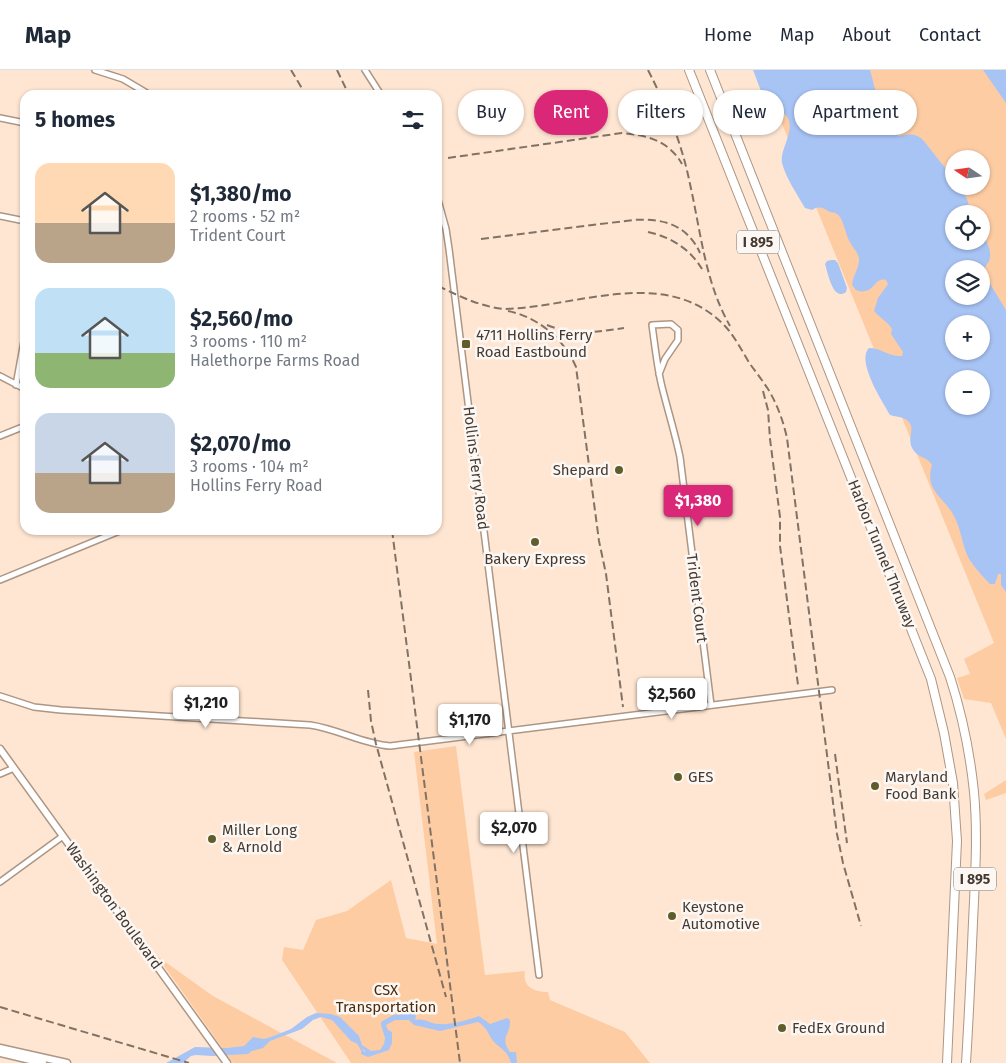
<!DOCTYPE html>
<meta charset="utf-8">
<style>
body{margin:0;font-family:"Fira Sans",sans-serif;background:#f2f2f3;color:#1f2937;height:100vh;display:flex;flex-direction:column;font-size:19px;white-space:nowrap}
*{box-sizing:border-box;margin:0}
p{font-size:16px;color:#747a83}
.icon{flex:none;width:28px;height:28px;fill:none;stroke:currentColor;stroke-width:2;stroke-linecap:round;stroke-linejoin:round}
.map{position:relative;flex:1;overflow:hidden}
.details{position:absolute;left:20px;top:20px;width:422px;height:445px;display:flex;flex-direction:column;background:#fff;border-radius:15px;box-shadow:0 1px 4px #0004}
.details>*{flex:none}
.top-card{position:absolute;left:458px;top:20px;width:472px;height:45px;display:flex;gap:10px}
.needle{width:32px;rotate:283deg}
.controls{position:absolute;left:945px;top:80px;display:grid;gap:10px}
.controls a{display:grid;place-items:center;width:45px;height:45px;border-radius:50%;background:#fff;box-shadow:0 1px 4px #0004;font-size:25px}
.price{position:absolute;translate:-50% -42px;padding:0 11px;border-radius:5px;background:#fff;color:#222;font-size:16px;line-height:32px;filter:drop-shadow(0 1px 2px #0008)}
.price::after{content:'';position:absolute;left:50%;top:30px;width:15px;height:11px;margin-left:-8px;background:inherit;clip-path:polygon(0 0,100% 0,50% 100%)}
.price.active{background:#db2777;color:#fff}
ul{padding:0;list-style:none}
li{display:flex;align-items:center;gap:15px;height:125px;padding:0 15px}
li span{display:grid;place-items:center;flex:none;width:140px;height:100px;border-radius:15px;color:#555}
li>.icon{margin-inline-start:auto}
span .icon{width:60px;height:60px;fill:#fffc;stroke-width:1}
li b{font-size:21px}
h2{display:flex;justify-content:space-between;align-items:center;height:60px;padding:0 15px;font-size:21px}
.chip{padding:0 18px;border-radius:22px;background:#fff;box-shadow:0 1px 4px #0004;font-size:18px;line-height:45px}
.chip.active{background:#db2777;color:#fff}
header{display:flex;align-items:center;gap:30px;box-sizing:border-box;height:70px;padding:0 25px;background:#fff;border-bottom:1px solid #e0e1e3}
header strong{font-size:24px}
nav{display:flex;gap:28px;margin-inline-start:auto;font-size:18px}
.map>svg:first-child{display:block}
.green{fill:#fecca3;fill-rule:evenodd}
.water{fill:#a8c4f5;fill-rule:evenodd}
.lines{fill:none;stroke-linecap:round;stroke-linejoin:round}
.stream{stroke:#a8c4f5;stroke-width:2}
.minor-casing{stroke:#ad9684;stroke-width:8}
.major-casing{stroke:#ad9684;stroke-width:9}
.highway-casing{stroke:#ad9684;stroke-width:10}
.minor{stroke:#fff;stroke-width:5}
.major{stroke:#fff;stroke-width:6}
.highway{stroke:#fff;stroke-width:8}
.rail{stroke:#817266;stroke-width:2;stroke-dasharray:8 4;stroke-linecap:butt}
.poi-dot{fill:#615d2a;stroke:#fcf7f3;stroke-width:2}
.labels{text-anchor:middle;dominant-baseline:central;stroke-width:5;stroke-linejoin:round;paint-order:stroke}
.shield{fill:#fcf7f3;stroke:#7b736c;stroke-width:1}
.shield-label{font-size:14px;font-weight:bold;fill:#443a32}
.poi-label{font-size:15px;fill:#443a32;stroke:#fcf7f3;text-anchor:start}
.street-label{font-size:15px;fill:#443a32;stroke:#fcf7f3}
.park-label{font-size:15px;fill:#4a2b0d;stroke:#fcf7f3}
</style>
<header>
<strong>Map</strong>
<nav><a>Home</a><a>Map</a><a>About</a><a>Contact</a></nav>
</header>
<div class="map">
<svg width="1006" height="993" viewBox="0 0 1006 993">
<rect width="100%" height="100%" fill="#ffe6d2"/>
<!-- green -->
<path class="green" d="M760,0h246v669l-15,-36 -27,-4 -7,-21 13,-4 -6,-15 30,-16zM954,89h27v27h-27zM954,144h27v27h-27zM954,199h27v27h-27zM954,254h27v27h-27zM954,309h27v27h-27z
M456,676l29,229 40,-4c-3,16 10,21 23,21l2,8 75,32 25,31h-299l-69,-103 2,-13 19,3 13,-30 31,-9 44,-31 15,58 31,6 -23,-192z
M1006,710v13l-20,7 -2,-6z
M157,886l56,40 124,67h-104z"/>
<!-- water -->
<path class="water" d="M753,0h117l12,45 17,21c10,-2 17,-3 24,4l31,39v7h5l8,13 4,15h-17v27h27v-9c5,8 12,19 8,29 -2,4 -5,6 -6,11l23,38v282l-5,-7v-11h-3l-3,10h-5c-7,-7 -17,-18 -22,-27 -6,-13 -7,-28 -14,-41 -10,-19 -30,-25 -22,-51 -4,-8 -13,-7 -18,-14 -10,-13 5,-24 -9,-32 -5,-3 -10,-2 -15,-4 -8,-14 -34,-54 -21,-67 12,0 20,9 33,8l1,-4 -12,-18 1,-5c-5,-8 -12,-11 -18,-18l4,-13 10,-14 -2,-4c-11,-3 -11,10 -21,11 -3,1 -6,0 -9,-1l-4,-5c1,-10 7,-16 7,-26 -1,-8 -6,-10 -9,-17 -4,-6 -7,-25 -13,-28 -2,-2 -5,-1 -7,-2 -7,-4 -11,-7 -18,-2l-7,-2c-8,-14 -19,-30 -23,-45 -3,-16 19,-38 0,-51 -4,-2 -10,-3 -15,-5zM954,199h27v27h-27zM954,254h27v27h-27zM954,309h27v27h-27z
M983,0h23v33z
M831,190h4l3,3 9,25 -1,4c-13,10 -18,-19 -21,-28l2,-3z
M316,943l15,1 9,3 19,19 3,9 9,6 9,-1 4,-6 1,-6 -4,-13v-3l12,-7 21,-2 2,3 -1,4c13,-2 13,4 24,4 12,1 29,-4 40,-8l11,8 17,-6 3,2c1,15 -11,17 0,32h6l1,11h-6c-4,-15 -14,-15 -20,-25 -4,-7 -5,-11 -13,-16l-38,9 -26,-6 -5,-5h-14l-9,5 2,5 4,2v11l-3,7 -21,7 -7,-3v-2h5l-8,-8 -7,-3 -19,-21 -11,-3 -8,3 -11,9 -32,12 -7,7 -11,3 -4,3 -36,2 -16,-1 -5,1 -8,7h-17l29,-16 32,1 17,-2 9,-9 11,2 7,-2 20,-8 16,-12z"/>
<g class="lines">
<!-- stream -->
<path class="stream" d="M358,973l5,9 2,1"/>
<!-- minor casing -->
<g class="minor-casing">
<path id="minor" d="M95,0l28,9 27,16
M365,0l16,25
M0,48l25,5
M438,130l8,29 3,20 90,726
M0,146l25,5
M659,304l6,-15 13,-19v-10l-7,-6 -19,1c3,21 5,42 10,62 6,24 13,46 18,70l31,248
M0,306l25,13
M16,315l9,-49
M0,366l25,-10
M0,510l122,-50
M0,626l34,11 27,3 249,15c28,4 53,19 80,21l442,-56
M0,704l14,-6
M0,812l63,-46"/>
</g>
<!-- major casing -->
<g class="major-casing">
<path id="major" d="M0,679l227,314
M0,978l67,15
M0,983l43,10"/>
</g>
<!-- highway casing -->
<g class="highway-casing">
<path id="highway" d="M689,0l242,609 13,54 9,50 4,58 -10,222
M710,0l240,607c12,37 20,76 24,115 4,43 1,87 -1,130 -2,47 -4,94 -7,141"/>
</g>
<!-- minor -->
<use href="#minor" class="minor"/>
<!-- major -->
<use href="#major" class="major"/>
<!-- highway -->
<use href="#highway" class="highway"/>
<!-- rail -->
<path class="rail" d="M291,0l15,25
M337,0l12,25
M648,0c19,37 34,74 42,114 11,49 15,98 40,142
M448,88l174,-25c25,2 47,8 60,31
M648,162c23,5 42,17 54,37
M481,169l152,-19c29,-2 54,4 67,33
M438,216c21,10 41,20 65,23 73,-1 162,-45 222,17 10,11 17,25 25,38 6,8 12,16 18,25 9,15 15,31 19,49l50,396 6,29 18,63
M508,241c30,6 56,28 68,56l23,174 7,33 17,133
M547,255c28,11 48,7 77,3
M763,321l5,19 2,29 10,78v29l18,139
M392,460l68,533
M368,620l3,31 5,23 70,253
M835,684l12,89
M0,937l189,56"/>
</g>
<!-- markers -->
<g class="poi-dot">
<rect x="461" y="269" width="10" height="10" rx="2.5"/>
<circle cx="619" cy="400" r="5"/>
<circle cx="535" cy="472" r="5"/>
<circle cx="678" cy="707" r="5"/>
<circle cx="875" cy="716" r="5"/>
<circle cx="212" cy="769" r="5"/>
<circle cx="672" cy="846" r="5"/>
<circle cx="782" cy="958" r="5"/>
</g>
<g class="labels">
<!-- shield labels -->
<g class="shield">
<rect x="737" y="160.5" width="42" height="23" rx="4"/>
<rect x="954" y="797.5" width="42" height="23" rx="4"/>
</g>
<g class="shield-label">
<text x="758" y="172">I 895</text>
<text x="975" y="809">I 895</text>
</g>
<!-- poi labels -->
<g class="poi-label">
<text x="476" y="265">4711 Hollins Ferry<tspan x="476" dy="17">Road Eastbound</tspan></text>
<text x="609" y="400" text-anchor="end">Shepard</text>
<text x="535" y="489" text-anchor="middle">Bakery Express</text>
<text x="688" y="707">GES</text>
<text x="885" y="707">Maryland<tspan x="885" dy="17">Food Bank</tspan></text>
<text x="222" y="760">Miller Long<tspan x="222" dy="17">&amp; Arnold</tspan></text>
<text x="682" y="837">Keystone<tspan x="682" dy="17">Automotive</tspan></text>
<text x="792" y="958">FedEx Ground</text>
</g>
<!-- street labels -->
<g class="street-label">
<text transform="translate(476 398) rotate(83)">Hollins Ferry Road</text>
<text transform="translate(882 484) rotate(68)">Harbor Tunnel Thruway</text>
<text transform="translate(697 528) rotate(83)">Trident Court</text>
<text transform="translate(114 836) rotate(54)">Washington Boulevard</text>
</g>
<!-- park labels -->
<g class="park-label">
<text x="386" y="920">CSX<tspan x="386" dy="17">Transportation</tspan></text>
</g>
</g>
</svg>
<div class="controls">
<a><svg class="needle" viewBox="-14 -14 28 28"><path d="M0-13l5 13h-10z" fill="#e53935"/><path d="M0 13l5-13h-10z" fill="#747a83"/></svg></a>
<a><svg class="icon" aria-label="locate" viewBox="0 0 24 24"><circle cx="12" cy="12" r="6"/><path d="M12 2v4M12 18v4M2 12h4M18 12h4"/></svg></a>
<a><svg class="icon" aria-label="layers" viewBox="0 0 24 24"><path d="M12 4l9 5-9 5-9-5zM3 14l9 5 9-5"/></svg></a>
<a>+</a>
<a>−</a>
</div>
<b class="price active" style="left:698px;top:457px">$1,380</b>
<b class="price" style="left:672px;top:650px">$2,560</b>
<b class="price" style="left:206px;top:659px">$1,210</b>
<b class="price" style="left:470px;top:676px">$1,170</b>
<b class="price" style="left:514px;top:784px">$2,070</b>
<div class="top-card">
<a class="chip">Buy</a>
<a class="chip active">Rent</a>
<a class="chip">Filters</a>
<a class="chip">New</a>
<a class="chip">Apartment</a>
</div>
<section class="details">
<h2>5 homes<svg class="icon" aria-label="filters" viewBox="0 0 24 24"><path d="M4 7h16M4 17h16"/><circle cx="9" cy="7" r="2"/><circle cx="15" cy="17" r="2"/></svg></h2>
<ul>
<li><span style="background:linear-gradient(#ffd9b3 60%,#b9a48a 0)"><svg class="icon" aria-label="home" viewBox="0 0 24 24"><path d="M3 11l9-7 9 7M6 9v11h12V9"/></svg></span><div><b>$1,380/mo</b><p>2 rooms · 52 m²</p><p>Trident Court</p></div></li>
<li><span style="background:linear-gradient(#bfe0f5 65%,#8fb573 0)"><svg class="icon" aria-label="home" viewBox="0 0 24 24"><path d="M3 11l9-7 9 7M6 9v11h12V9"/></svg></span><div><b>$2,560/mo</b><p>3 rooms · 110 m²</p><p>Halethorpe Farms Road</p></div></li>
<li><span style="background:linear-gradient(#c9d6e8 60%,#b9a48a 0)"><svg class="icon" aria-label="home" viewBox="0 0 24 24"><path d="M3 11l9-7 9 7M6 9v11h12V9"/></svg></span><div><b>$2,070/mo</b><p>3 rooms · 104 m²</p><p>Hollins Ferry Road</p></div></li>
</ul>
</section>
</div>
